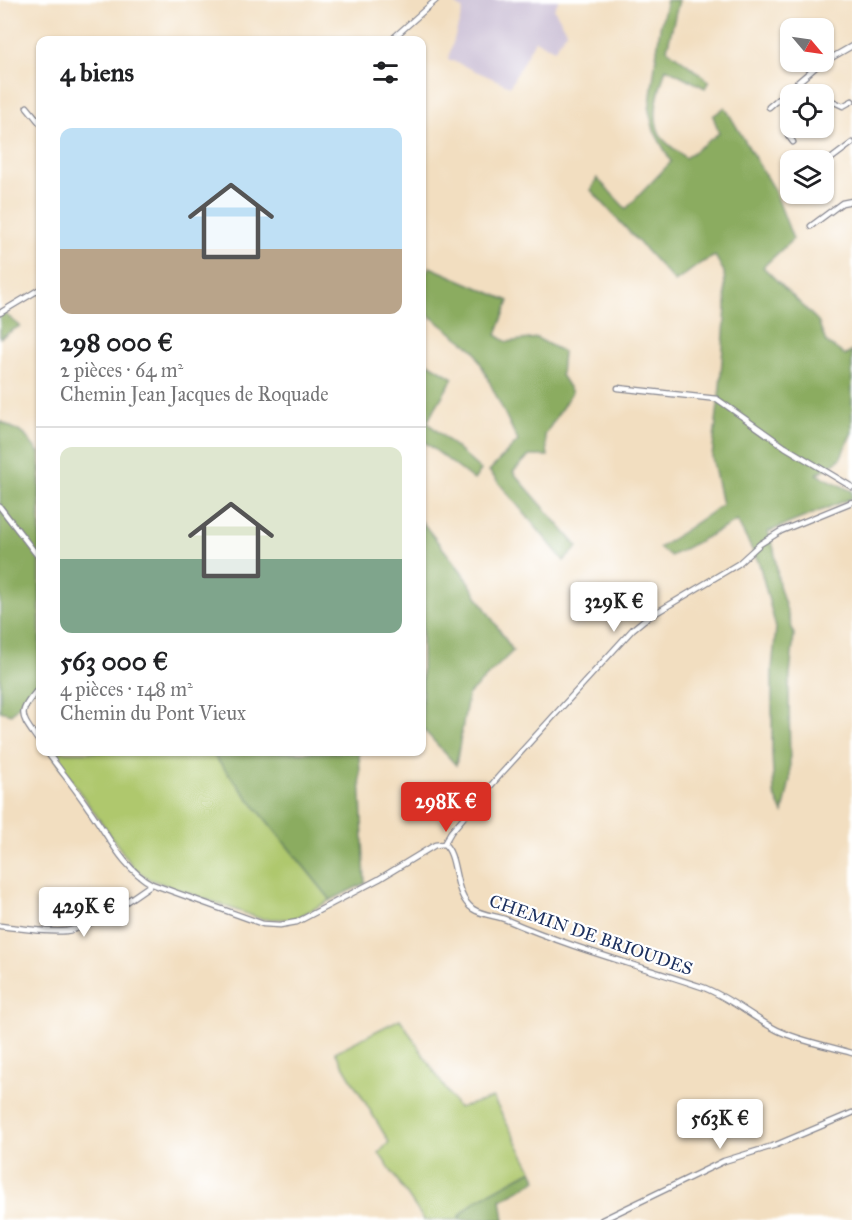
<!DOCTYPE html>
<html lang="fr">
<meta charset="utf-8">
<style>
body{margin:0;font-family:"IM FELL Great Primer",serif;background:#f2f2f2;color:#202124;height:100vh;display:flex;flex-direction:column;font-size:22px;white-space:nowrap}
*{box-sizing:border-box;margin:0}
p{font-size:20px;color:#757577}
.icon{flex:none;width:33px;height:33px;fill:none;stroke:currentColor;stroke-width:2;stroke-linecap:round;stroke-linejoin:round}
.map{position:relative;flex:1;overflow:hidden}
.sheet{position:absolute;left:36px;top:36px;width:390px;height:720px;display:flex;flex-direction:column;background:#fff;border-radius:12px;box-shadow:0 2px 4px #0004}
.sheet>*{flex:none}
.needle{width:39px;rotate:119deg}
.controls{position:absolute;left:780px;top:18px;display:grid;gap:12px}
.controls a{display:grid;place-items:center;width:54px;height:54px;border-radius:12px;background:#fff;box-shadow:0 2px 4px #0004;font-size:30px}
.price{position:absolute;translate:-50% -51px;padding:0 14px;border-radius:6px;background:#fff;color:#222;font-size:20px;line-height:39px;filter:drop-shadow(0 2px 3px #0008)}
.price::after{content:'';position:absolute;left:50%;top:36px;width:18px;height:14px;margin-left:-9px;background:inherit;clip-path:polygon(0 0,100% 0,50% 100%)}
.price.active{background:#d93025;color:#fff}
ul{padding:0;list-style:none}
li{display:grid;align-content:center;gap:12px;height:318px;padding:0 24px}
li+li{border-top:2px solid #e0e0e0}
li span{display:grid;place-items:center;height:186px;border-radius:12px;color:#555}
li>.icon{margin-inline-start:auto}
span .icon{width:108px;height:108px;fill:#fffc;stroke-width:1}
li b{font-size:26px}
h2{display:flex;justify-content:space-between;align-items:center;height:72px;padding:0 24px;font-size:26px}
.map>svg:first-child{display:block}
.industrial{fill:#cbbfd5}
.green{fill:#afc86d;stroke:#657c66;stroke-width:1.5}
.forest{fill:#8bac60;stroke:#536e5f;stroke-width:1.5}
.lines{fill:none;stroke-linecap:round;stroke-linejoin:round}
.street-casing{stroke:#86868f;stroke-width:7}
.street{stroke:#fff;stroke-width:4.5}
.labels{text-anchor:middle;dominant-baseline:central;stroke-width:4.5;stroke-linejoin:round;paint-order:stroke}
.street-label{font-size:18px;fill:#1b2f5e;stroke:#fff}
</style>
<div class="map">
<svg width="852" height="1220" viewBox="0 0 852 1220">
<rect width="100%" height="100%" fill="#fff"/>
<filter id="ink" filterUnits="userSpaceOnUse"><feTurbulence type="fractalNoise" baseFrequency=".0167" numOctaves="2"/><feDisplacementMap in="SourceGraphic" scale="12" xChannelSelector="R" yChannelSelector="G"/><feConvolveMatrix kernelMatrix="1 2 1 2 8 2 1 2 1" color-interpolation-filters="sRGB"/></filter>
<filter id="wash" filterUnits="userSpaceOnUse"><feTurbulence type="fractalNoise" baseFrequency=".008" numOctaves="4" result="noise"/><feDisplacementMap in="SourceGraphic" scale="24" xChannelSelector="R" yChannelSelector="G"/><feGaussianBlur stdDeviation="1.35" result="paint"/><feColorMatrix in="noise" values="0 0 0 0 0 0 0 0 0 0 0 0 0 0 0 0 0 1.4 0 .05"/><feComposite in="paint" operator="in"/></filter>
<g filter="url(#wash)">
<rect width="100%" height="100%" fill="#f2dec0"/>
<!-- industrial -->
<path class="industrial" d="M450,0h109l-5,9 13,22 -13,19 -19,-10 -25,46 -62,-27 15,-49z"/>
<!-- green -->
<path class="green" d="M51,752h160l120,148 -37,19h-33l-112,-40 -16,-12z
M400,1019l58,89 35,-10 39,72 -57,31 -16,15 2,4h-37l-45,-67 10,-11 -54,-90z"/>
<!-- forest -->
<path class="forest" d="M667,0h12l-12,49 42,32 -4,7 -39,-20c-6,21 -18,50 -3,71 6,7 16,13 22,19l34,-25 -6,-17 12,-9 50,85 18,47 -30,28 55,54 8,21 19,13 7,-4v81l-12,27 -23,15 35,17v7l-84,34 6,17 5,36 15,49 -5,52 1,94 -7,33 -9,-19 -2,-41v-84l4,-41 -17,-65 -22,-42 -66,35 -12,-8 63,-43 -10,-48 8,-70 6,-80 -2,-35 -9,-16 -14,7 -26,19 -84,-92 6,-12 29,31 45,-47 -17,-31 -5,-20 11,-83z
M430,267l79,34 -13,34 11,7 30,-4 26,14 -2,23 11,17 -27,43 3,21h-19l-16,16 65,75 -14,14 -75,-90 29,-30 -44,-91 -52,-40v-33z
M0,310l20,16 -20,12z
M422,359l31,19 -26,44 54,48 -7,10 -52,-40z
M0,421l24,13 16,20v228l-29,32 -11,-3z
M422,522l39,49 52,80 -45,44 -12,70 -34,-37z
M211,752h148l6,131 -34,17z
M532,1170l5,10 -36,20 3,20h-43l-2,-3 16,-16z"/>
</g>
<g filter="url(#ink)">
<g class="lines">
<!-- street casing -->
<g class="street-casing">
<path id="street" d="M391,40l45,-40
M824,103l6,-3 13,6 9,-5
M27,107l13,16
M769,107l48,-41 35,-20
M790,127l-2,8 5,7
M824,164l28,-21
M811,226l31,-23 10,-2
M0,313l40,-24
M618,388l99,11 68,48 67,40
M0,507l40,52
M40,687c-24,28 -20,27 0,56
M47,752c14,19 29,37 42,57 19,26 34,60 63,75l111,40 17,1 17,-3 82,-43 56,-34 9,-1c15,12 8,50 29,65 9,6 24,7 34,11 64,28 130,45 195,67 26,9 51,31 75,43 22,11 52,16 75,23
M444,844l7,-12 49,-57 133,-146 11,-9 94,-56 22,-20 21,-13 71,-29
M0,926c19,2 47,7 66,5 23,-2 66,-33 86,-47
M602,1220l122,-59 52,-16 76,-32"/>
</g>
<!-- street -->
<use href="#street" class="street"/>
</g>
</g>
<g class="labels">
<!-- street labels -->
<g class="street-label">
<text transform="translate(591 935) rotate(19)">CHEMIN DE BRIOUDES</text>
</g>
</g>
</svg>
<div class="controls">
<a><svg class="needle" viewBox="-14 -14 28 28"><path d="M0-13l5 13h-10z" fill="#e53935"/><path d="M0 13l5-13h-10z" fill="#757577"/></svg></a>
<a><svg class="icon" aria-label="locate" viewBox="0 0 24 24"><circle cx="12" cy="12" r="6"/><path d="M12 2v4M12 18v4M2 12h4M18 12h4"/></svg></a>
<a><svg class="icon" aria-label="layers" viewBox="0 0 24 24"><path d="M12 4l9 5-9 5-9-5zM3 14l9 5 9-5"/></svg></a>
</div>
<b class="price" style="left:614px;top:633px">329K €</b>
<b class="price active" style="left:446px;top:833px">298K €</b>
<b class="price" style="left:84px;top:938px">429K €</b>
<b class="price" style="left:720px;top:1150px">563K €</b>
<section class="sheet">
<h2>4 biens<svg class="icon" aria-label="filters" viewBox="0 0 24 24"><path d="M4 7h16M4 17h16"/><circle cx="9" cy="7" r="2"/><circle cx="15" cy="17" r="2"/></svg></h2>
<ul>
<li><span style="background:linear-gradient(#bfe0f5 65%,#b9a48a 0)"><svg class="icon" aria-label="home" viewBox="0 0 24 24"><path d="M3 11l9-7 9 7M6 9v11h12V9"/></svg></span><div><b>298 000 €</b><p>2 pièces · 64 m²</p><p>Chemin Jean Jacques de Roquade</p></div></li>
<li><span style="background:linear-gradient(#dfe7d0 60%,#7fa58c 0)"><svg class="icon" aria-label="home" viewBox="0 0 24 24"><path d="M3 11l9-7 9 7M6 9v11h12V9"/></svg></span><div><b>563 000 €</b><p>4 pièces · 148 m²</p><p>Chemin du Pont Vieux</p></div></li>
</ul>
</section>
</div>
